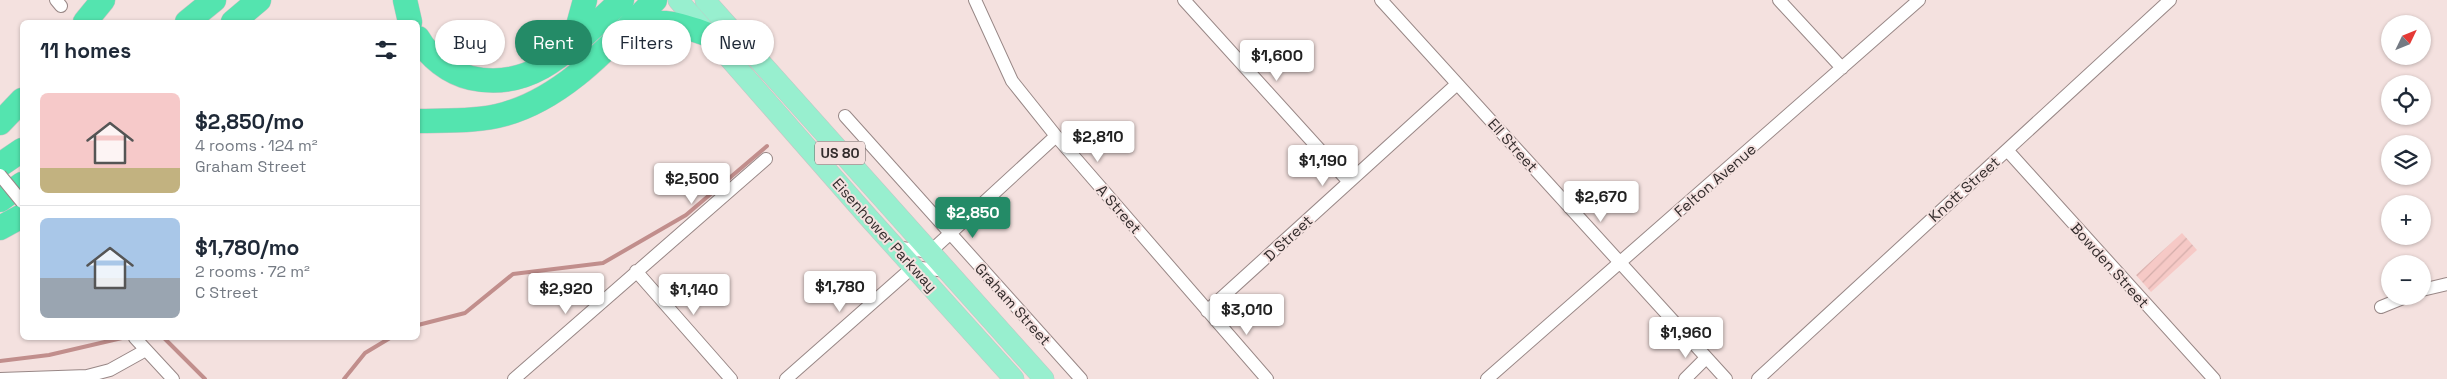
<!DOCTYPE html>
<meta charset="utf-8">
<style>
body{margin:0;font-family:"Space Grotesk",sans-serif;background:#f2f2f3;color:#1f2937;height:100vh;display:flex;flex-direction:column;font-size:19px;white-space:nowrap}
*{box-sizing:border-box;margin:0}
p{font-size:16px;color:#747a83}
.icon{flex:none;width:28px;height:28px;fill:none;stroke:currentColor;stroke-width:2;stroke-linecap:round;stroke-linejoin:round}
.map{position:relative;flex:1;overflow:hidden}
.sheet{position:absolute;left:20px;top:20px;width:400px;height:320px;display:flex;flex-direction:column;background:#fff;border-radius:8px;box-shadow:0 1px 4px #0004}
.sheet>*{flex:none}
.hud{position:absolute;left:435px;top:20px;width:475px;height:45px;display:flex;gap:10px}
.needle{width:32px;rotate:47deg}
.controls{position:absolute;left:2381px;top:15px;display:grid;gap:10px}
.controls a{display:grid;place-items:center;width:50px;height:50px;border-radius:50%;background:#fff;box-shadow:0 1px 4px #0004;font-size:25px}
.price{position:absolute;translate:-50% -42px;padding:0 11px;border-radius:5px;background:#fff;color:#222;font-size:16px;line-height:32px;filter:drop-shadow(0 1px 2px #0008)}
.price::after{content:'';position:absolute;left:50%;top:30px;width:15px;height:11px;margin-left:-8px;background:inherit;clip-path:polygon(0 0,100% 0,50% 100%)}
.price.active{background:#248b67;color:#fff}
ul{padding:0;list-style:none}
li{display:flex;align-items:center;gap:15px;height:125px;padding:0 20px}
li+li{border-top:1px solid #e0e1e3}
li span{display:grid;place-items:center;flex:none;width:140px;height:100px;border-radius:8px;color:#555}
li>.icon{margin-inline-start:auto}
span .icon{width:60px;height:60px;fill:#fffc;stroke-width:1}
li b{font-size:21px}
h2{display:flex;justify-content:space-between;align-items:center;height:60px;padding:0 20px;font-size:21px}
.tag{padding:0 18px;border-radius:22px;background:#fff;box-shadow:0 1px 4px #0004;font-size:18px;line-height:45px}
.tag.active{background:#248b67;color:#fff}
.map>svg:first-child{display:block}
.garden{fill:url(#garden-furrows)}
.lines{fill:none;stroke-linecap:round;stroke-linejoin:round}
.stream{stroke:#c18e8c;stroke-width:4}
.street-casing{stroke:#988786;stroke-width:14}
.primary-casing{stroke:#c6c4c4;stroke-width:21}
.highway-casing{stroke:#c6c4c4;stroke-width:25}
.street{stroke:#fff;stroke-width:12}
.primary{stroke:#98efcf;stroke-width:20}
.highway{stroke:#54e4af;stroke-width:24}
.street-bridge-casing{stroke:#988786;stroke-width:14;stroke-linecap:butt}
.street-bridge{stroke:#fff;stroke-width:12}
.labels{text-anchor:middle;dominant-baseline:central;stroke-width:4;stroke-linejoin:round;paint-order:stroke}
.shield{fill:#f4e1df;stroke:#6d6262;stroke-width:1}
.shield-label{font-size:14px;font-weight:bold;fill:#332c2c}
.street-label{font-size:15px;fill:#332c2c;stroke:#f4e1df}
</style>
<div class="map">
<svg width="2447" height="379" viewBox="0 0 2447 379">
<defs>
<pattern id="garden-furrows" width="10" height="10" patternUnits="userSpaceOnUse" patternTransform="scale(1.25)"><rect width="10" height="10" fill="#f6c9c6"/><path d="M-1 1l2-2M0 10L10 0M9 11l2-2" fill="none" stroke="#d3adaa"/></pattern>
</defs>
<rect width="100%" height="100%" fill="#f4e1df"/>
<!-- garden -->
<path class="garden" d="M2182,233l15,17 -46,42 -15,-17z"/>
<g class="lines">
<!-- stream -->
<path class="stream" d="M418,325l47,-12 48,-39 90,-11 83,-48 81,-69
M164,338l41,41
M0,361l49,-6 73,-17
M344,379l21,-26 25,-15"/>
<!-- street casing -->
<g class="street-casing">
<path id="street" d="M56,0l5,6
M975,0l37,81 44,55 211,243
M1184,0l165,182
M1381,0l345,379
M1779,0l63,68
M845,116l236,263
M2007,150l207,229
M895,247l35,5 126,-116
M636,271l95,108
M2422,290l25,-6
M2381,307l27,-11
M1207,311l250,-227
M135,338l38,41
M0,379l87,-3 23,-6 36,-20
M514,379l252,-220
M786,379l127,-112 33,4
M1487,379l432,-379
M1685,379l21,-21
M1758,379l412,-379"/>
</g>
<!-- primary casing -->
<g class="primary-casing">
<path id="primary" d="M678,0l190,217 146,162
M705,0l339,379"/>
</g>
<!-- highway casing -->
<g class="highway-casing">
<path id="highway" d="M405,0l5,22
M85,22l18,-22
M187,22l27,-22
M233,22l26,-22
M626,31c33,-15 51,-7 83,4
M418,38c11,19 31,35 53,40 66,15 106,-38 151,-78
M573,44l12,-44
M418,121c28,-1 59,1 87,-7 61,-17 107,-71 150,-114
M0,123l22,-23
M0,165l22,-15
M0,200l22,-16
M0,228l22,-12"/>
</g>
<!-- street -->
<use href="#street" class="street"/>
<!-- primary -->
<use href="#primary" class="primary"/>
<!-- highway -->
<use href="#highway" class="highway"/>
<!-- street-bridge casing -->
<g class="street-bridge-casing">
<path id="street-bridge" d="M0,175l22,27"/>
</g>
<!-- street-bridge -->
<use href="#street-bridge" class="street-bridge"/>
</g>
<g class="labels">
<!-- shield labels -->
<rect class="shield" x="815" y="141.5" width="50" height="23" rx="4"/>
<g class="shield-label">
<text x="840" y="153">US 80</text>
</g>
<!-- street labels -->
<g class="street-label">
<text transform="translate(1513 145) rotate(48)">Ell Street</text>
<text transform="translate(1715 180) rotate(-41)">Felton Avenue</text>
<text transform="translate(1964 189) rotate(-42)">Knott Street</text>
<text transform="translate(1119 209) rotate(49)">A Street</text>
<text transform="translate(885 235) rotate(48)">Eisenhower Parkway</text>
<text transform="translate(1288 238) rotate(-43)">D Street</text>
<text transform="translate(2110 265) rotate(48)">Bowden Street</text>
<text transform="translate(1013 304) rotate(48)">Graham Street</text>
</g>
</g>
</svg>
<div class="controls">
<a><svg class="needle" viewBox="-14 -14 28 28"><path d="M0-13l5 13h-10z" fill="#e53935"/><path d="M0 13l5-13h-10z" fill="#747a83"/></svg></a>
<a><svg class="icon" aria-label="locate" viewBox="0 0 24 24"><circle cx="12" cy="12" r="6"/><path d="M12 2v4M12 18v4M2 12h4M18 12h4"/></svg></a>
<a><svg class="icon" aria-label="layers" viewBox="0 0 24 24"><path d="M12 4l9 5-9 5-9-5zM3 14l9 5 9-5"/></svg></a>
<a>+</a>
<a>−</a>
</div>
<b class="price" style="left:1277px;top:82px">$1,600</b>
<b class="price" style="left:1098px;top:163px">$2,810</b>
<b class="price" style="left:1323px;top:187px">$1,190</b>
<b class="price" style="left:692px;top:205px">$2,500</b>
<b class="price" style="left:1601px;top:223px">$2,670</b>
<b class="price active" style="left:973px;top:239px">$2,850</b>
<b class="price" style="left:840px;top:313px">$1,780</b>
<b class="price" style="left:566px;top:315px">$2,920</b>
<b class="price" style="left:694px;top:316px">$1,140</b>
<b class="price" style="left:1247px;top:336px">$3,010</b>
<b class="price" style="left:1686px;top:359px">$1,960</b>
<div class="hud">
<a class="tag">Buy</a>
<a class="tag active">Rent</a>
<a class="tag">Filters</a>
<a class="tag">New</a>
</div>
<section class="sheet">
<h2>11 homes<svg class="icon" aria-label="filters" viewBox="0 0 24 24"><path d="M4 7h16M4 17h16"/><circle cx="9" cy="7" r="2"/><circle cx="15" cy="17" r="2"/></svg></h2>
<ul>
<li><span style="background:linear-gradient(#f6c9c9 75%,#c2b280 0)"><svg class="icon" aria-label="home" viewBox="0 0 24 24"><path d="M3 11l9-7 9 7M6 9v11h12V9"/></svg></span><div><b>$2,850/mo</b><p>4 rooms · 124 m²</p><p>Graham Street</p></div></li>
<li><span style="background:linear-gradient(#a9c7e8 60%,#9aa5b1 0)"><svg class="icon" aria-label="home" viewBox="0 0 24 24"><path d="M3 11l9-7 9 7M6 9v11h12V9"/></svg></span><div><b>$1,780/mo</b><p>2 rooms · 72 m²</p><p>C Street</p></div></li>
</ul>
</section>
</div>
